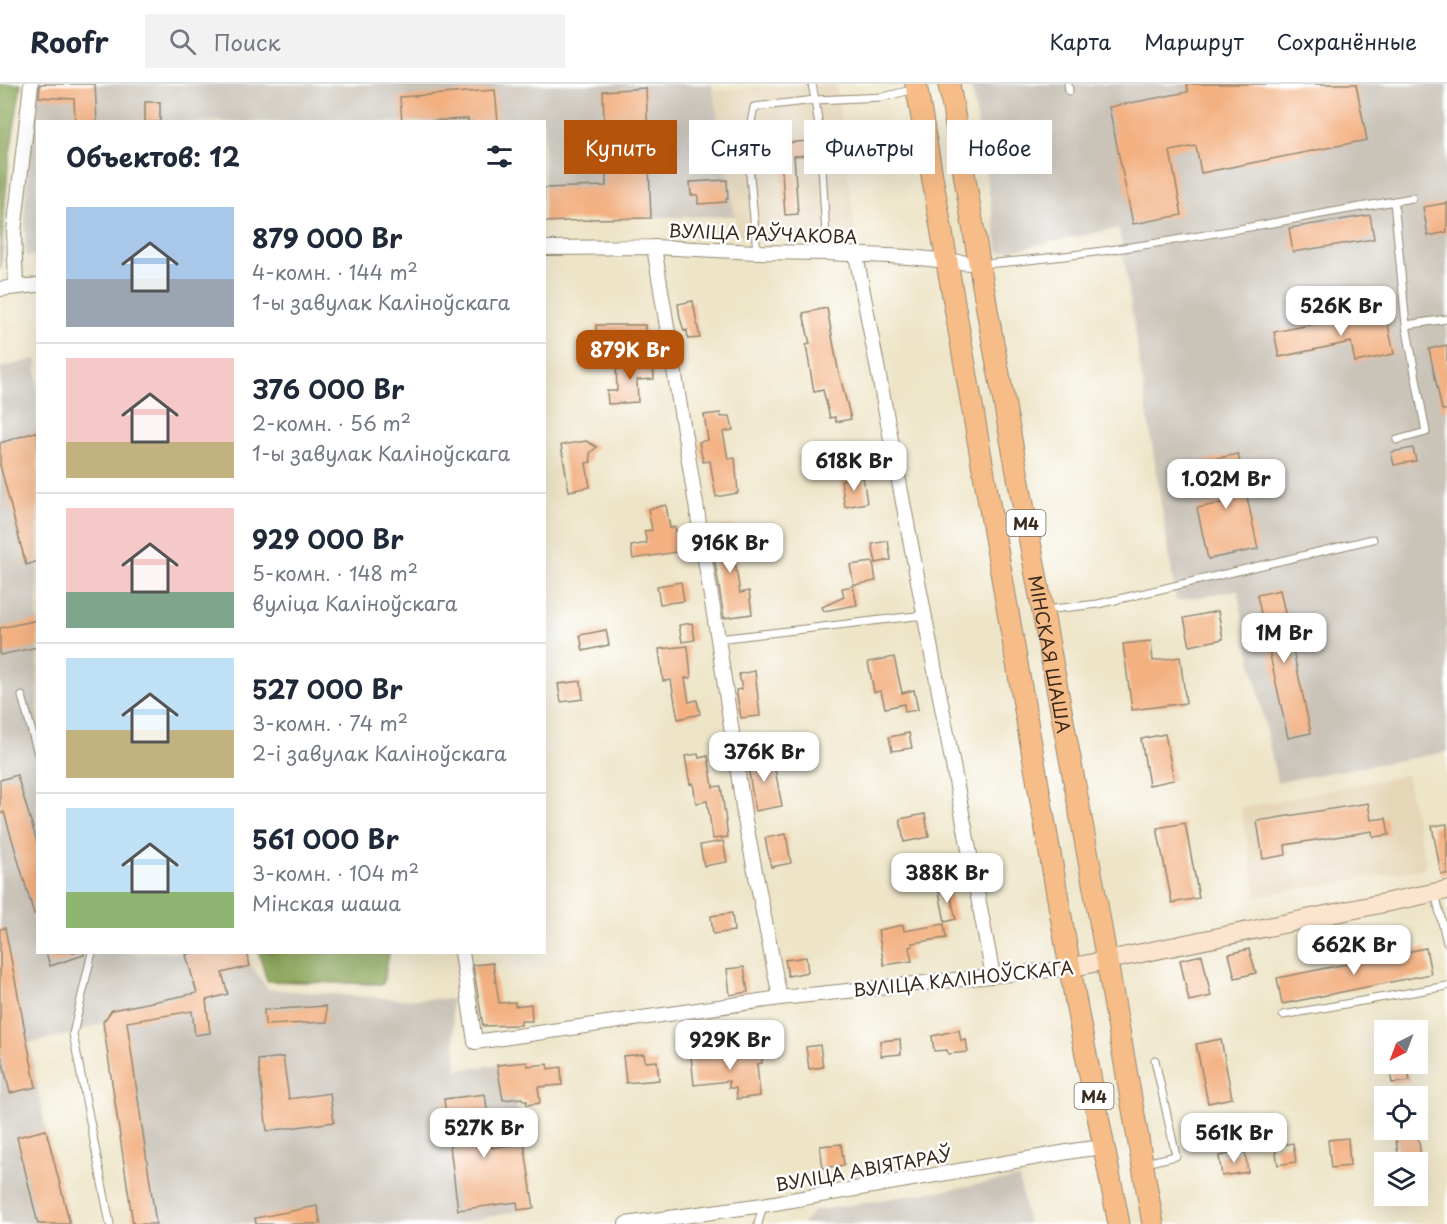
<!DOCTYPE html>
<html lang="ru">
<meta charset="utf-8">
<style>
body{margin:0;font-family:"Playpen Sans",sans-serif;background:#f2f2f3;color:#1f2937;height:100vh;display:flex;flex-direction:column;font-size:22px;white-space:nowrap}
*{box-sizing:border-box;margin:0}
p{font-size:20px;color:#747a83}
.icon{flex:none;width:33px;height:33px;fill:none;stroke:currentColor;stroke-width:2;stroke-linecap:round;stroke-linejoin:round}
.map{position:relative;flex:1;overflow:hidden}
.drawer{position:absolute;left:36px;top:36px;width:510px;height:834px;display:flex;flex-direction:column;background:#fff;border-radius:0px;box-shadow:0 6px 24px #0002}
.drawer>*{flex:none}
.hud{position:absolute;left:564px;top:36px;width:570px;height:54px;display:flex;gap:12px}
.needle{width:39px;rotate:222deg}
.tools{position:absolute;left:1374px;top:936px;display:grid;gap:12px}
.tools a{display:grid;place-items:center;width:54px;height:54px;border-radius:0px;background:#fff;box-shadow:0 6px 24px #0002;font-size:30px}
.price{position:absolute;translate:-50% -51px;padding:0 14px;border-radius:12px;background:#fff;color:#222;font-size:20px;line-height:39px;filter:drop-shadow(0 2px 3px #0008)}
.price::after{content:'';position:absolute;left:50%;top:36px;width:18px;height:14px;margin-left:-9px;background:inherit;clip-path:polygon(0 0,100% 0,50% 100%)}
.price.selected{background:#b45309;color:#fff}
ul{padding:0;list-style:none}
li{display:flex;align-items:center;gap:18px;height:150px;padding:0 30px}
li+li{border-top:2px solid #e0e1e3}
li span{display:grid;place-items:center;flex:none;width:168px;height:120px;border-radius:0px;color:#555}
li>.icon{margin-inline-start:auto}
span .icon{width:72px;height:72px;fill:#fffc;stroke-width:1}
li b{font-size:26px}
h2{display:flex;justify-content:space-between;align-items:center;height:72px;padding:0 30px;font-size:26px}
.pill{padding:0 21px;border-radius:0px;background:#fff;box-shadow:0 6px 24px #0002;font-size:21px;line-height:54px}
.pill.selected{background:#b45309;color:#fff}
header{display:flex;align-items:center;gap:36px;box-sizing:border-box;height:84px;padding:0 30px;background:#fff;border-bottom:2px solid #e0e1e3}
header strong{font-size:28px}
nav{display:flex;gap:33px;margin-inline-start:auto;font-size:21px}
.search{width:420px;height:54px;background:#f2f2f3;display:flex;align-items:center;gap:15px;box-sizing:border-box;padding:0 21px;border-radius:0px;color:#747a83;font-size:22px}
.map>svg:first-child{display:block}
.built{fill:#e5d6b7}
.industrial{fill:#c9c3b8}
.forest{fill:#8ba658;stroke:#63683b;stroke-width:1.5}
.building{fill:#f3b182}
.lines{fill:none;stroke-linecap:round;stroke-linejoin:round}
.lane-casing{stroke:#948873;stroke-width:9}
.street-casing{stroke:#948873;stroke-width:16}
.secondary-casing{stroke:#948873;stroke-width:20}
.primary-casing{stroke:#948873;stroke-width:23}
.lane{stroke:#fff;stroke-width:7}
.street{stroke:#fff;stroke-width:14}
.secondary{stroke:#fce5cf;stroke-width:18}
.primary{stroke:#f7bd88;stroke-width:21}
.labels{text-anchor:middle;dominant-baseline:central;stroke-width:5;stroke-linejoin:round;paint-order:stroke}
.shield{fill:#fff;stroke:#766a62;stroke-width:1.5}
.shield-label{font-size:16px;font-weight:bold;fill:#3b2a1e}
.street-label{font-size:18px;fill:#3b2a1e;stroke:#fff}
</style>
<header>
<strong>Roofr</strong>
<div class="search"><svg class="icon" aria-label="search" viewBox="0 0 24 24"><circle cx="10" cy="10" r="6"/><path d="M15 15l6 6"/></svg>Поиск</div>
<nav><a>Карта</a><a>Маршрут</a><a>Сохранённые</a></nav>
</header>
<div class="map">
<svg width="1447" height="1140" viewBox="0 0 1447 1140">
<rect width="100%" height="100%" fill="#fff"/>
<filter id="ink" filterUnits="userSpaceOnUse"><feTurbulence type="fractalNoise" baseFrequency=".0167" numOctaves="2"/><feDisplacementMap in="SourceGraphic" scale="12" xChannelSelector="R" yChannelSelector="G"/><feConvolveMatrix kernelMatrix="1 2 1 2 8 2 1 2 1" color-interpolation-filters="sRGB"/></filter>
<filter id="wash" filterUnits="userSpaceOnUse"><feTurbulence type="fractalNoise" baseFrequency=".008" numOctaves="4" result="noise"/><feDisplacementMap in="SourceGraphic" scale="24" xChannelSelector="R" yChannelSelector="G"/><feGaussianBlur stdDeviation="1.35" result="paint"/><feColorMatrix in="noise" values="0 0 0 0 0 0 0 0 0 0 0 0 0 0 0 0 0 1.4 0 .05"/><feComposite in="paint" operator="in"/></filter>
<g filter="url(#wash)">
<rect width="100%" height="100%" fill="#eee5c8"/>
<!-- built -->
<path class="built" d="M800,0h36l20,155 -118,-2 -24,-146z
M1406,691l21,93 -170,28 -16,-88z"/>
<!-- industrial -->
<path class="industrial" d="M37,0h675l23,132 -127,2 -63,4 -1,-100h-506l-1,134h-11l-1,-50z
M971,0h476v668l-170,30 -40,-192 -61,11 -57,-373 -120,25z
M37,275l1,593 209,1 4,13 17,23 127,10h56l6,71 52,-7 25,145 -80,16h-321l-30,-201 -30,11 -44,9 17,87 24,94h-70v-856z
M1019,1094l9,46h-225l10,-13z"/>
<!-- forest -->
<path class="forest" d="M0,0h21l-13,81 -8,104z
M259,869v-1l130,1 -6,31 -116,-3z"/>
<g id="blocks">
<!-- building -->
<path class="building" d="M40,0h55l2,38h-22l-1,-23 -35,-2z
M1187,0h169l11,56 -166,33 -5,-27 -26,5 12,64 -49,9 -24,-117 79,-15z
M646,4l5,130 -61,1v1l-46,2v-34l62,-2 -3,-95z
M495,6l3,32h-30v-3l-66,3 -2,-25z
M145,18h15v20h-15z
M808,57l1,14 -15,1 4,58 -13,1 -4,-58 -6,1 -1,-14z
M727,96l1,19h-2v3l-28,2v-9h-7l-1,-13z
M1447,119v29l-19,4 -5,-29z
M1370,131l4,24 -81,13 -4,-24z
M693,217l3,17 4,20 -12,1 -1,-9 -3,1 -4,-13 -2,-14z
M827,224l11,61 13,50 -15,3 -1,-5 -5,1 -7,-28 -9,2 -8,-47 4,-1 -7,-31z
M1385,226l9,44 -39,8 -4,-20 -72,15 -5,-25z
M596,241h49v14h-49z
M1447,261v65h-5l-13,-61z
M653,277l1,18 -17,1 1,22 -30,2 -1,-13h10l-1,-29z
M720,329l1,4 9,-1 3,14 -10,2 5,27 7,-1 3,35 -22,4 -6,-36 -7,1 -4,-20 9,-2 -4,-25z
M38,347v130l-12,4 -26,-100v-22z
M586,357l11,6 -7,6 1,9 -5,1 4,24 -21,4 -8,-46z
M1413,364l3,13 -22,4 -3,-13z
M1238,370l20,95 -50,10 -11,-51 25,-5 -6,-26 -19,4 -3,-18z
M863,393l4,26 -22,4 -4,-27z
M666,421l4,23 5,-1 2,11 4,-1 2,14 -50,8 -2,-13 16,-3 -3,-12 8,-1 -4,-21z
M732,442l1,4 8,-1 2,14 -11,1 8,49 9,-2 3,23 -28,4 -9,-56 -2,-12 5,-1 -3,-21z
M888,457l3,19 -15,3 -4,-19z
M873,478l3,19 -22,4 -4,-20z
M681,498l3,19 -24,3 -3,-18z
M853,502l4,19 -33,6 -2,-4 22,-10 -2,-9z
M1280,506l31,143 -23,5 -31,-143z
M1218,527l5,28 -33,7 -6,-28z
M38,536v27l-38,8v-27z
M692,539l3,17 -13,2 -3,-17z
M606,546l3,15 -26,6 -3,-16z
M1151,557l2,20 27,-4 6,46 -54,7 -9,-66z
M688,562l3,32h-6l4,24 8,-2 3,14 -22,5 -7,-39 -8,1 -4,-32z
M894,573l8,36 12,-3 4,20 -13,2 -1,-8 -19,4 -4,-17 -7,1 -6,-30z
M755,587l5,45 -19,2 -5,-28 6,-1 -3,-15z
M581,597l2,18 -22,3 -3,-18z
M909,649l3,15 -20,3 -3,-14z
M1165,650l9,46 -25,5 -8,-46z
M698,670l1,4 9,-2 5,31 8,-1 7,51 -15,2 -6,-38 -11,2 -3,-20 -3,1 -5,-28z
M772,670l10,52 -27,5 -8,-52z
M17,691l21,70v68l-4,1 -30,-102 -4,2v-34z
M1368,719l3,17 15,-2 3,17 -16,2 -1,-6 -87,14 1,10 -23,4 -6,-38z
M925,730l4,23 -25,5 -4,-23z
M1185,739l14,75 -27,5 -15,-75z
M1447,740v50h-6l-9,-48z
M786,750l5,29 -20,4 -6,-29z
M723,757l4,21 -23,4 -4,-21z
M948,801l8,34 -11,3 -7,-35z
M732,829l2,18 -21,3 -2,-18z
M944,840l2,14 -34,5 1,3 -4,1 3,14 -28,4 -6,-35 25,-5 1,6z
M5,844l31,159 -26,6 -10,-43v-121z
M1426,864l5,26 -149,30 -5,-26z
M1249,865l7,24 -21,5 -6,-24z
M46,868h38v3l-34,11z
M194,868h53l3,14 -28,7 6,21 -22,6 4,33 -15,2 -3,-24 -65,11 29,202h-23l-30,-202 9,-12 85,-17 -11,-38z
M1202,871l9,41 -22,5 -9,-41z
M806,873l2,15 -20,4 -3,-16z
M493,879l6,40 16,-1v4l16,-2 1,17h-11v4l-38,1 -10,-61z
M744,883l4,25 -18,3 -3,-26z
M326,922l1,16 -62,3 -1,-15z
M959,946l2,11 5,-1 2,12 -20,2 -1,-4 -13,1 -2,-15z
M900,955l1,15 -20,2 -1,-15z
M1221,955l11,59 -24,5 -12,-59z
M820,961l3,22 -14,2 -3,-22z
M761,965l1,14 -5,1 3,32 -23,3 -1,-11h-7v-7l-35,4 -3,-29z
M644,970l1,8 12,-1 2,19 -33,3 -3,-27z
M283,973l6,42 41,-6 4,29 -67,9 -9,-71z
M527,978l1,4 20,-2v5l13,-2 1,18 -24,2 2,16 -13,2v-4h-4l-1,-3 -19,2 -6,-35z
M1389,980h18l3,17 -18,2z
M485,1010l7,54 32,-5 10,65 -16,2 -1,-8 -59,8 -14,-111z
M46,1046l24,94h-32l-21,-87z
M1417,1046l5,32h-23l-4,-30z
M1348,1054l2,28 -19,2 -3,-28z
M1293,1059l3,19 -18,3 -3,-19z
M841,1060l3,21 -21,3 -3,-22z
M1245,1067l3,21 -26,4 -3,-20z
M317,1122l4,18h-65l-1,-6z"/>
</g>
</g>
<g filter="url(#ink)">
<use href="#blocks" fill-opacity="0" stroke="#948873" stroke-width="1.5"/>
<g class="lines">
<!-- lane casing -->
<g class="lane-casing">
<path id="lane" d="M812,0l3,16 68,-3 32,-8
M1068,0l1,7
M1394,117l12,124 20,107 -29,8
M757,168l-10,-109 7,-36 61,-7 5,33 7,120
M982,180c144,-10 287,-42 430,-66
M1406,241l41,-6
M1044,526l54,-6 275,-65
M718,555l206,-24
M22,612l16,58
M1435,809l12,50
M92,868l-19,82 37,190
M1283,931l164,-29
M1145,1079l31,-7 -21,-96
M758,1140l5,-19"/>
</g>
<!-- street casing -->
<g class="street-casing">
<path id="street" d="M654,163l64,392 27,181 35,178
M544,164l110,-1 103,5 70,1 81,4 72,7
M856,171l137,721
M16,203l-2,-55 17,-148
M0,205l38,-4
M462,868l13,90 305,-44 289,-30
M626,1140l137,-19 316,-55 26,-3"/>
</g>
<!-- secondary casing -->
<g class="secondary-casing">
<path id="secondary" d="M1069,884l378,-78"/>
</g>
<!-- primary casing -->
<g class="primary-casing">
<g id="primary">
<path d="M916,0l162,930 41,210"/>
<path id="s1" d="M949,0l39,231 110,595 55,314"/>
</g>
</g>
<!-- lane -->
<use href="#lane" class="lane"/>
<!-- street -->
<use href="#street" class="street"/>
<!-- secondary -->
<use href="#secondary" class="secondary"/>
<!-- primary -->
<use href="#primary" class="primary"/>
</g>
</g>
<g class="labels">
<!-- shield labels -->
<g class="shield">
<rect x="1006.5" y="426" width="39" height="26" rx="4.5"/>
<rect x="1074.5" y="999" width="39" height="26" rx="4.5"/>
</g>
<g class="shield-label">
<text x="1026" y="439">М4</text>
<text x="1094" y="1012">М4</text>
</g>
<!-- street labels -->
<g class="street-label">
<text transform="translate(763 149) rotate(2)">ВУЛІЦА РАЎЧАКОВА</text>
<text stroke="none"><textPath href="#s1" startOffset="579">МІНСКАЯ ШАША</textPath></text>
<text transform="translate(963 894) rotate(-6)">ВУЛІЦА КАЛІНОЎСКАГА</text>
<text transform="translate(863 1085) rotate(-10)">ВУЛІЦА АВІЯТАРАЎ</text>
</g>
</g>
</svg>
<div class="tools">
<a><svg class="needle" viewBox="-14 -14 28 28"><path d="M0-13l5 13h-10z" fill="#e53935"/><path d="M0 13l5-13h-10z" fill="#747a83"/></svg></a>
<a><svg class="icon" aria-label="locate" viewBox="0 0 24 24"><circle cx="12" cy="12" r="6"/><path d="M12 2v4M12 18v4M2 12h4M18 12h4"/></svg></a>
<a><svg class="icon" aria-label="layers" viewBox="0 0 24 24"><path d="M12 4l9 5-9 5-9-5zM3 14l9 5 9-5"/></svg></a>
</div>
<b class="price" style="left:1341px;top:253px">526K Br</b>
<b class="price selected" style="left:630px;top:297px">879K Br</b>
<b class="price" style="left:854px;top:408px">618K Br</b>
<b class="price" style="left:1226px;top:426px">1.02M Br</b>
<b class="price" style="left:730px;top:490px">916K Br</b>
<b class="price" style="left:1284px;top:580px">1M Br</b>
<b class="price" style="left:764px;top:699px">376K Br</b>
<b class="price" style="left:947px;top:820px">388K Br</b>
<b class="price" style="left:1354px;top:892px">662K Br</b>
<b class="price" style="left:730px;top:987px">929K Br</b>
<b class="price" style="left:484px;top:1075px">527K Br</b>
<b class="price" style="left:1234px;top:1080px">561K Br</b>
<div class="hud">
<a class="pill selected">Купить</a>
<a class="pill">Снять</a>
<a class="pill">Фильтры</a>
<a class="pill">Новое</a>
</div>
<section class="drawer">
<h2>Объектов: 12<svg class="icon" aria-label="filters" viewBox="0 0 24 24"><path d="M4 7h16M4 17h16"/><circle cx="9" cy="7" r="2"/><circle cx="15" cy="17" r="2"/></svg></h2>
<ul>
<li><span style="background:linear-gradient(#a9c7e8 60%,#9aa5b1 0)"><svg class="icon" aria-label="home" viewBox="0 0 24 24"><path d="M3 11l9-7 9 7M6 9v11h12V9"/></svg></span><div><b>879 000 Br</b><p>4-комн. · 144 m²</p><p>1-ы завулак Каліноўскага</p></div></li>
<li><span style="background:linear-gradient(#f6c9c9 70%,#c2b280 0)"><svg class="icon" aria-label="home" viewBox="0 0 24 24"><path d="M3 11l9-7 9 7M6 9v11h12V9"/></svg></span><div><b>376 000 Br</b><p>2-комн. · 56 m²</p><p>1-ы завулак Каліноўскага</p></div></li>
<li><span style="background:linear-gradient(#f6c9c9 70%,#7fa58c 0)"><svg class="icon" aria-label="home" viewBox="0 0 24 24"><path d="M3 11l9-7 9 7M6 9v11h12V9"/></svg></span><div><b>929 000 Br</b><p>5-комн. · 148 m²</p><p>вуліца Каліноўскага</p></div></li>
<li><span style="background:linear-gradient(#bfe0f5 60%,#c2b280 0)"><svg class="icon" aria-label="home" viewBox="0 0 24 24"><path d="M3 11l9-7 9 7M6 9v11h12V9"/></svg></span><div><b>527 000 Br</b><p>3-комн. · 74 m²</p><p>2-і завулак Каліноўскага</p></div></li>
<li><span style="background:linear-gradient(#bfe0f5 70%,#8fb573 0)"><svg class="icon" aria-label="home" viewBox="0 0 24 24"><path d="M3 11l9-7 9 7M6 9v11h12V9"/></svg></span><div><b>561 000 Br</b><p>3-комн. · 104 m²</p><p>Мінская шаша</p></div></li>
</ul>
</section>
</div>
